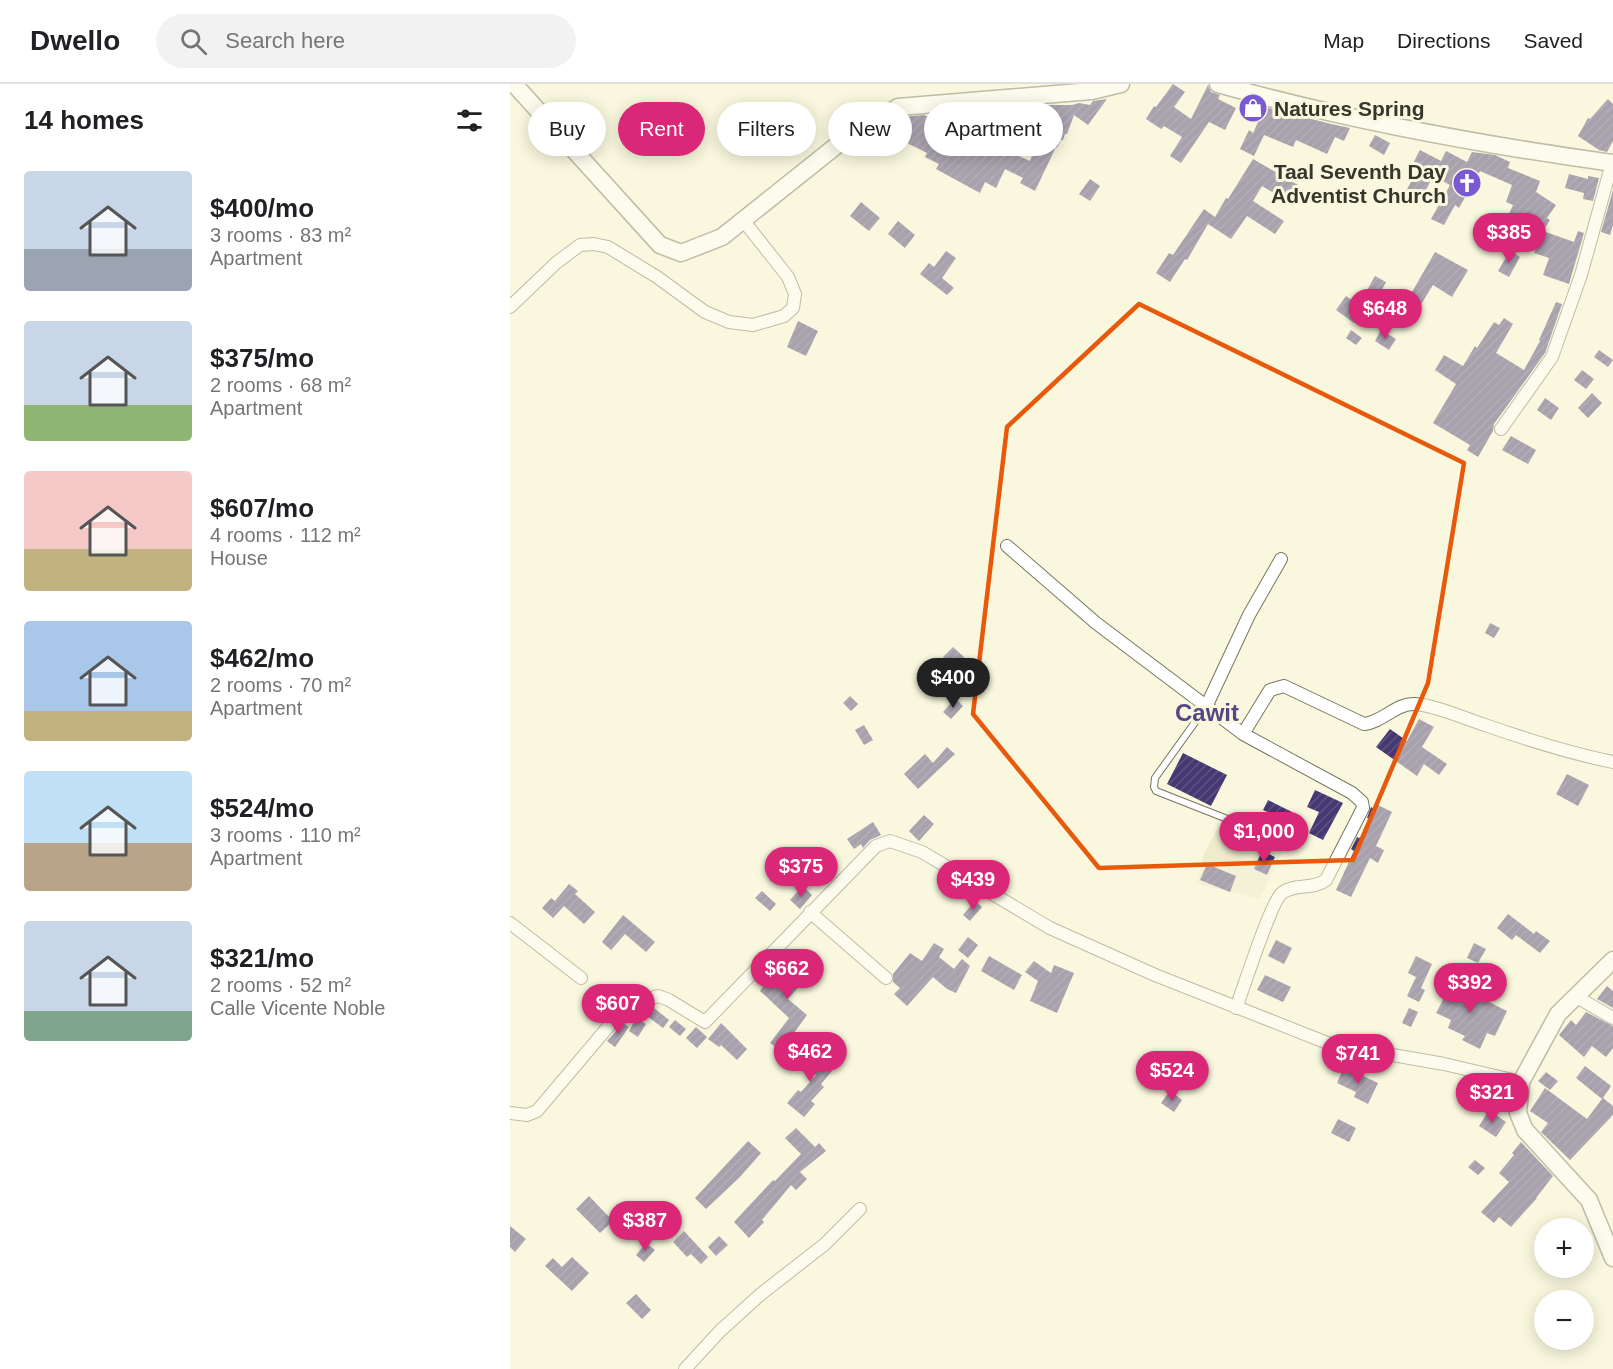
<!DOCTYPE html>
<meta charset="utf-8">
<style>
body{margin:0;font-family:Arial,sans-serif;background:#f2f2f2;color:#202124;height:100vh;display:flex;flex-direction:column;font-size:22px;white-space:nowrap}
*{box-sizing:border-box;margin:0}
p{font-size:20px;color:#757577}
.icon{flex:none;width:33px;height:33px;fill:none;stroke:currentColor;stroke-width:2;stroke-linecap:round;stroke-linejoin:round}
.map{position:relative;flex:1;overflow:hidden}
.sheet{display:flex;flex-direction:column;background:#fff;width:510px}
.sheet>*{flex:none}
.banner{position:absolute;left:18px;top:18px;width:570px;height:54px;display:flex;gap:12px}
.buttons{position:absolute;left:1024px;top:1134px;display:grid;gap:12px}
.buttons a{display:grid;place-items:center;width:60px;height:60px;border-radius:50%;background:#fff;box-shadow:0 3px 15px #0003;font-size:30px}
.price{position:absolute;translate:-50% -51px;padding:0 14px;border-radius:21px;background:#db2777;color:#fff;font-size:20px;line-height:39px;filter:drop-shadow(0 2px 3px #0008)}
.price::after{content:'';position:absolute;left:50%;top:36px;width:18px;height:14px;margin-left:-9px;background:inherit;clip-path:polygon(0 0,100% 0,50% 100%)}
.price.active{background:#222;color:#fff}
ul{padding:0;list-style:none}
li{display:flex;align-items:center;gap:18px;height:150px;padding:0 24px}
li span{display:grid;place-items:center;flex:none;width:168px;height:120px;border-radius:6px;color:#555}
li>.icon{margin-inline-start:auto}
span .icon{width:72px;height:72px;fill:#fffc;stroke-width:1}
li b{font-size:26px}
h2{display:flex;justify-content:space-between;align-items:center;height:72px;padding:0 24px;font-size:26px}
.chip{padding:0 21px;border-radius:27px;background:#fff;box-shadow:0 3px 15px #0003;font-size:21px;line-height:54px}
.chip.active{background:#db2777;color:#fff}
header{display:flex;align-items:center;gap:36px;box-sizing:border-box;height:84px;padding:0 30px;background:#fff;border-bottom:2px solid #e0e0e0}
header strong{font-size:28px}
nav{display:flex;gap:33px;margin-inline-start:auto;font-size:21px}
.search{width:420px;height:54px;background:#f2f2f2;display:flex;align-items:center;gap:15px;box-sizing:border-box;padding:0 21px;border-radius:33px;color:#757577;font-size:22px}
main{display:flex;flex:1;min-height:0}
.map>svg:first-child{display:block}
.built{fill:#eeeccc}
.building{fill:url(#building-hatch)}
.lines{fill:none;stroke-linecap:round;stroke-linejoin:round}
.lane-casing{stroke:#77755f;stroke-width:8}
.street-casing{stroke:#77755f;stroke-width:14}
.secondary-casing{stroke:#77755f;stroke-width:19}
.lane{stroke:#fff;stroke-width:6}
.street{stroke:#fff;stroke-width:12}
.secondary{stroke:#fff;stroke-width:16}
.marked{fill:none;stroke:#e8590c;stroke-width:4.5;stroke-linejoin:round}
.labels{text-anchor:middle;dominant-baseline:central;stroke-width:6;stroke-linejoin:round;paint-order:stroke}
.poi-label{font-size:21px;font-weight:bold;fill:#36362c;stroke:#f9f8de;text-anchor:start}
.quarter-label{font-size:24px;font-weight:bold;fill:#554785;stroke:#f9f8de}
</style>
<header>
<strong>Dwello</strong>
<div class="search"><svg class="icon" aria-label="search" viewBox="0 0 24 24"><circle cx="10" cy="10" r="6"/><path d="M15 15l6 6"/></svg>Search here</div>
<nav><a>Map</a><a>Directions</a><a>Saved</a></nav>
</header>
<main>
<section class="sheet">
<h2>14 homes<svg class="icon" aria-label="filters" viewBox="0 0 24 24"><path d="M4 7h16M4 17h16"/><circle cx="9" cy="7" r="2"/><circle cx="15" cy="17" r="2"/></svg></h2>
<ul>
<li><span style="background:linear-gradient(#c9d6e8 65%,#9aa5b1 0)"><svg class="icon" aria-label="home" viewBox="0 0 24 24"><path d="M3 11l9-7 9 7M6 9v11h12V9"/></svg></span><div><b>$400/mo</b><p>3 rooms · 83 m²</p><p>Apartment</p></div></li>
<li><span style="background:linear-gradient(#c9d6e8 70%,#8fb573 0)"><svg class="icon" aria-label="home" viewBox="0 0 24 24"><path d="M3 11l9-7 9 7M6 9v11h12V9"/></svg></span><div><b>$375/mo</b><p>2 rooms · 68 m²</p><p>Apartment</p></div></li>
<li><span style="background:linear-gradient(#f6c9c9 65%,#c2b280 0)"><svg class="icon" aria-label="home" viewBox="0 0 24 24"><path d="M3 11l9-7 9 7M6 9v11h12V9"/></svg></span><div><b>$607/mo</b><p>4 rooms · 112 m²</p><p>House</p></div></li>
<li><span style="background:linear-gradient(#a9c7e8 75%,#c2b280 0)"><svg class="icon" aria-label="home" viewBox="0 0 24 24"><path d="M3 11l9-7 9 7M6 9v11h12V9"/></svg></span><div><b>$462/mo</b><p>2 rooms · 70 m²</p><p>Apartment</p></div></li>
<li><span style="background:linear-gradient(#bfe0f5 60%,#b9a48a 0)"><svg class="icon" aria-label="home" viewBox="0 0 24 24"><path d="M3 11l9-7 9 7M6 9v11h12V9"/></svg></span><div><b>$524/mo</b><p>3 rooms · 110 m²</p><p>Apartment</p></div></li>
<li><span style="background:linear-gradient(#c9d6e8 75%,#7fa58c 0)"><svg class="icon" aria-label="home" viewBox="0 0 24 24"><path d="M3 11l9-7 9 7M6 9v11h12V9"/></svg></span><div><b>$321/mo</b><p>2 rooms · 52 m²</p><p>Calle Vicente Noble</p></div></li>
</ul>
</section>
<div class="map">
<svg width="1103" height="1285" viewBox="0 0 1103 1285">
<defs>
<pattern id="building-hatch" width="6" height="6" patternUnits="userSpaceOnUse" patternTransform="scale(1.5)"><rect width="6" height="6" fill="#463873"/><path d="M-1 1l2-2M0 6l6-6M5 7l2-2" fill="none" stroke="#5f5482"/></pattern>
</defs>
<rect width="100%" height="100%" fill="#f9f8de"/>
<!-- built -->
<path class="built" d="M708,744l64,24 -22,47 -64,-15 9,-33z"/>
<!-- building -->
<path class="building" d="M663,0l12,8 -11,15 17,12 17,-34 3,7 9,3 -2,4 18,9 -11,22 -16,-8 -28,41 -11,-7 12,-19 -18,-11 -3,3 -15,-10 8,-13 2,1z
M597,15l-19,26 -14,-10 -7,19h-2l-2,6h-2l-4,8 -1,-1 -21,44 -15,-8 3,-5 -18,-9 -9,19 -11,-6 -5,11 -44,-24 3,-5 -14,-7 2,-4 -42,-21 3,-7 13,-8 23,-2 14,7 3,-7 15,7 4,-10 35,-2 5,2 -11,27 22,9 -1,4 20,9 11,-31 -23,-10 5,-13 14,-1 9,4 1,-5h25l7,-2 11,2 3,-4z
M1098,15l5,5v37l-6,11 -8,-2 -21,-14 10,-18 2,1z
M755,23l66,17 19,4 -6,13 -9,-4 -8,17 -31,-14 -3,7 -29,-12 -10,21 -14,-7 9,-19 4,3z
M865,51l15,8 -6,12 -15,-9z
M910,66l21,11 5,-10 21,11 5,-10 23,3 15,7 -2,6 32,13 -4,11 20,13 -9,13 3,2 -7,11 31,11 4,-11 6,2 -15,51 -26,-9 6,-17 -15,-5 4,-10 -13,-5 4,-11 -21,-11 5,-11 -7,-3 6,-17 -32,-14 -21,37 -4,-3 -11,20 -13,-6 19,-34 -17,-9 -13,26 -15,-9 14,-26 -6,-4z
M743,75l45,26 -9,17 -27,-16 -9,15 31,20 -9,13 -28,-18 -16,23 -23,-15 -21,36 -2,-1 -15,23 -14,-9 13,-20 4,2 31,-46 11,8 11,-19 2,1z
M1059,90l19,5v-3l11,2 -6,23 -10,-2 1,-6 -19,-5z
M580,95l10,7 -10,15 -11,-7z
M1103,106v35l-3,10 -9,-3z
M351,118l19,16 -11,13 -19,-15z
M388,137l17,14 -10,13 -17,-14z
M436,167l10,7 -14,20 12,10 -7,7 -27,-21 9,-11 5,4z
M1000,167l10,6 -11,20 -11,-6z
M925,168l33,18 -16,27 -19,-12 -13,21 -12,-7z
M865,192l11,6 -12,23 -12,-6z
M836,212l18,13 -10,14 -18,-13z
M1046,218l6,2 -17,49 -51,71 -1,7 -15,26 -11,-7 3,-5 -37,-22 23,-39 -21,-14 9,-15 19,11 12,-20 2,2 17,-26 5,3 5,-7 9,6 -17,29 28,17 16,-29 -1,-1z
M288,237l20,10 -12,25 -19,-9z
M841,246l11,8 -6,7 -10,-7z
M871,246l15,9 -7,11 -14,-9z
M1089,266l14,10 -5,7 -14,-10z
M1072,286l12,9 -8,10 -12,-9z
M1082,309l10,10 -14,15 -10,-10z
M1035,314l14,10 -8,12 -14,-10z
M1001,352l25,14 -8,14 -26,-14z
M980,539l10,5 -6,10 -9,-5z
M443,563l35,32 -11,11 -34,-33z
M340,612l8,8 -7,7 -8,-8z
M445,614l8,8 -12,13 -8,-7z
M909,635l15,8 -12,20 25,17 -8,11 -15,-11 -7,12 -41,-29 14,-18 17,12z
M354,641l9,15 -9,5 -9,-15z
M437,663l8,7 -37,35 -14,-15 21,-20 8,9z
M673,669l44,22 -16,31 -44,-22z
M1057,690l22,11 -11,21 -22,-12z
M805,706l28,13 -20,37 -14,-7 10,-21 -12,-5z
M758,716l24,12 -13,27 -11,-5 -1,-4 7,-15 -11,-5z
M866,720l16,8 -16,34 8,4 -6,13 -8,-5 -19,39 -15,-7 18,-39 -3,-2 6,-12 3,1 9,-20h-2l4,-11 3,2z
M414,731l10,9 -15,17 -10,-10z
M363,738l8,13 -11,5 -7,8 -2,-4 -7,5 -7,-10z
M752,767l13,6 -8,18 -13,-6z
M697,780l29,12 -6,16 -30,-12z
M59,800l9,7 -3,3 20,18 -11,12 -20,-18 -11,12 -11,-10 9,-10 4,3z
M293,802l9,9 -12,14 -10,-9z
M252,807l14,13 -6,7 -15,-13z
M465,817l7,6 -12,14 -7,-6z
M998,830l26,20 2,-3 14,10 -10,12 -24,-18 -4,5 -15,-12z
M113,831l32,27 -9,10 -21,-18 -14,16 -9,-8z
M458,853l10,8 -10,13 -10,-8z
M766,856l16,8 -8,16 -16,-8z
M424,859l10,6 -5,8 15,12 8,-10 8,7 -14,27 -9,-4 -14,-12 -26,29 -13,-12 6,-6 -7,-6v-8l17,-21 12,8z
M964,859l12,6 -8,14 -11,-5z
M479,872l33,19 -8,15 -33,-19z
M906,872l16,8 -11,24 4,2 -6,12 -12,-6 9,-19 -8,-4z
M287,875l15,12 -24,28 19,16 -26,36 -11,-8 19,-25 -29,-27 15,-20 7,6z
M524,877l17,12 3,-8 20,8 -17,40 -27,-12 8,-20 -13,-9z
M755,891l26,12 -8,15 -26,-12z
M945,894l21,10 -3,6 34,17 -12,25 -8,-3 -7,16 -18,-9 3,-4 -17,-8 3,-8 -15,-7z
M1097,902l6,5v17l-16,-9z
M144,924l15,12 -6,8 -16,-12z
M899,924l9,4 -7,15 -9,-4z
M1076,928l27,14v22l-7,9 -14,-11 -8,11 -25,-22 12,-15 5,5z
M126,934l10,6 -8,13 -9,-6z
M165,936l11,9 -6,7 -11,-9z
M113,939l6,4 -14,20 -8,-6z
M211,939l26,26 -10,11 -16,-15 -2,2 -11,-8z
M186,943l11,10 -10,11 -11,-10z
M298,962l9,8 -3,3 18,14 -11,13 3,3 -13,14 4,3 -11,13 -17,-14 11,-13 3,2 15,-17 -18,-17z
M1075,982l26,20 -8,12 10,8v9l-43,45 -29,-28 7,-9 -18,-12 15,-23 42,31 15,-20 -26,-21z
M834,983l34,16 -10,21 -14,-7 2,-5 -19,-9z
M1036,988l12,9 -8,9 -12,-9z
M660,1007l12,9 -8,12 -13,-9z
M979,1026l17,12 -10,15 -17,-11z
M828,1035l18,9 -7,14 -18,-9z
M286,1044l19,19 4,-4 7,8 -26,21 7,7 -11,11 -5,-5 -29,35 2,2 -15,16 -15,-16 39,-42 2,1 26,-27 -16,-16z
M238,1057l13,12 -21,24 -34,32 -11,-11z
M1011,1058l32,34 -17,22h1l-26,29 -12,-10 -5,6 -13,-11 28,-30 -10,-9 15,-18 -2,-2z
M965,1076l10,8 -7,7 -10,-8z
M79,1112l24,25 -13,12 -24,-24z
M0,1142l16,13 -11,13 -5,-5z
M174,1147l24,26 -7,7 -10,-10 -4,3 -14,-15z
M209,1152l9,9 -12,11 -8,-9z
M136,1159l9,7 -11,12 -8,-7z
M62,1173l17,16 -17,18 -27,-25 8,-8 9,9z
M126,1210l15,16 -9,9 -16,-16z"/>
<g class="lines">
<!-- lane casing -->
<g class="lane-casing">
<path id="lane" d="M696,623l-51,71 -1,9 2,4 107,42"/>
</g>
<!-- street casing -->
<g class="street-casing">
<path id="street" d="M0,223l46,-44 24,-18 14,-1 14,3 49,30 48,35 24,10 24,3 31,-9 9,-8 2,-14 -7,-17 -45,-57
M991,345l51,-72 29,-82 31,-112
M497,462l89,77 147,111 109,59 10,9 1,6 -37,72c-13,10 -31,3 -44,13 -11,8 -39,97 -46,115
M696,623l43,-92 32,-56
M733,650l27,-44 14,-4 80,38c19,-2 32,-21 51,-20 23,2 48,14 70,21 43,15 83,28 128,37
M300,828l76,66
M0,839l71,55
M1065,912l38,22
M0,1029l17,2 10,-4 82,-97 23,-13 16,-5 11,4 36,22 171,-176 14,-5 32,11 128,76 105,47 175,69 114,20 77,18
M175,1285l35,-38 41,-37 64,-50 35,-35"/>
</g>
<!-- secondary casing -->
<g class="secondary-casing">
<path id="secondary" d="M4,0l146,161 21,8 41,-16 124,-99 52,-31 194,-16 29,-7
M708,0c128,36 264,61 395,79
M1103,876l-55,54 -37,68 -3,31 7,17 64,70 24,58"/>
</g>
<!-- lane -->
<use href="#lane" class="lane"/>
<!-- street -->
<use href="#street" class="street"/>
<!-- secondary -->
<use href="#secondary" class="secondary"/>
</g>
<!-- marked area -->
<path d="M0 0H1103V1285H0ZM629,220l325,159 -36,220 -75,177 -254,8 -126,-154 34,-287z" fill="#f9f8de" fill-opacity=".55" fill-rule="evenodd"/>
<path class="marked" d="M629,220l325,159 -36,220 -75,177 -254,8 -126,-154 34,-287z"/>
<!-- icons -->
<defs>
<g id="shop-disc" transform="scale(1.5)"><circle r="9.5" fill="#7a59d3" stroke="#f9f8de"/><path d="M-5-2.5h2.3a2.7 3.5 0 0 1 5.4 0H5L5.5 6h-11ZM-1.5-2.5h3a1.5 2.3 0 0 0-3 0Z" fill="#fff"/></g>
<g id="church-disc" transform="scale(1.5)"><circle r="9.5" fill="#7a59d3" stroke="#f9f8de"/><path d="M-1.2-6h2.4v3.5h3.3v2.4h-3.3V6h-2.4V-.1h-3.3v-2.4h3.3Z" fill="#fff"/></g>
</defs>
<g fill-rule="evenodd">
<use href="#shop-disc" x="743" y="24"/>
<use href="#church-disc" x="957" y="99"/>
</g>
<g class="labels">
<!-- poi labels -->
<g class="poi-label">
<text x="764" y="24">Natures Spring</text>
<text x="936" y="87" text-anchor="end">Taal Seventh Day<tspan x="936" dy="24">Adventist Church</tspan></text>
</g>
<!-- quarter labels -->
<g class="quarter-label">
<text x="697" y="628">Cawit</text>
</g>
</g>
</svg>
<div class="buttons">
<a>+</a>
<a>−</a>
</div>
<b class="price" style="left:999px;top:180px">$385</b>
<b class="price" style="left:875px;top:256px">$648</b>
<b class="price active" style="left:443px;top:625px">$400</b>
<b class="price" style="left:754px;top:779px">$1,000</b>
<b class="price" style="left:291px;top:814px">$375</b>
<b class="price" style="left:463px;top:827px">$439</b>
<b class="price" style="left:277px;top:916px">$662</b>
<b class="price" style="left:960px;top:930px">$392</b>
<b class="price" style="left:108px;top:951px">$607</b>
<b class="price" style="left:300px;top:999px">$462</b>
<b class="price" style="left:848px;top:1001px">$741</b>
<b class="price" style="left:662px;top:1018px">$524</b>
<b class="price" style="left:982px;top:1040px">$321</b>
<b class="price" style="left:135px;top:1168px">$387</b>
<div class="banner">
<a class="chip">Buy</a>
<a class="chip active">Rent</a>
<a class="chip">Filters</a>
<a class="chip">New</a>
<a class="chip">Apartment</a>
</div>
</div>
</main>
